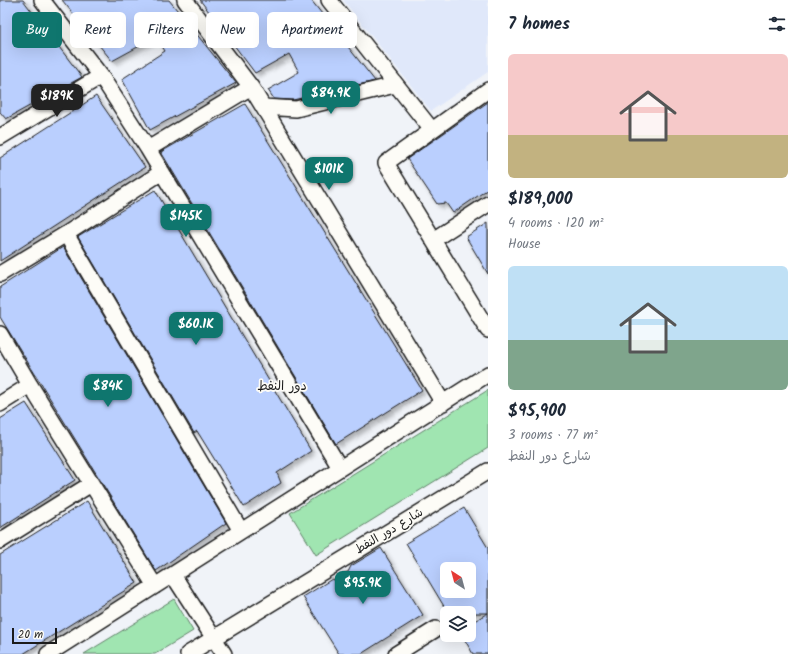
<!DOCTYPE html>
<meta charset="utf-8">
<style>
body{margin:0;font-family:Kalam,"Playpen Sans Arabic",sans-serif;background:#f2f2f3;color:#1f2937;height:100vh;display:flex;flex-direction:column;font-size:15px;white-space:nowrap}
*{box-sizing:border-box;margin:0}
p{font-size:13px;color:#747a83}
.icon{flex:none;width:22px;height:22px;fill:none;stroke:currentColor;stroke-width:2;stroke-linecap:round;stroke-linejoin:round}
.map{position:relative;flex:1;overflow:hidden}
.drawer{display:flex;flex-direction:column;background:#fff;width:320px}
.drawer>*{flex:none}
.hud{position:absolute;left:12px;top:12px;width:380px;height:36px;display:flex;gap:8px}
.needle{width:26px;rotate:324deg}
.controls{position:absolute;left:440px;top:562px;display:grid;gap:8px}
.controls a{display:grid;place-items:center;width:36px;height:36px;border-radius:6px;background:#fff;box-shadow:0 4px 16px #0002;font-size:20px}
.scale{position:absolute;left:12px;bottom:10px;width:45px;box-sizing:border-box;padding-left:4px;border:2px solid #1c1c1c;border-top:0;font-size:11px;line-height:14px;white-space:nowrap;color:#1c1c1c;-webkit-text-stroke:3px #fdfcf7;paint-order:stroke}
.price{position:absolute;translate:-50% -34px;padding:0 9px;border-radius:8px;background:#0f766e;color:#fff;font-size:13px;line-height:26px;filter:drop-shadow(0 1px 2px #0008)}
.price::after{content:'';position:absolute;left:50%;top:24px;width:12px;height:9px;margin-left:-6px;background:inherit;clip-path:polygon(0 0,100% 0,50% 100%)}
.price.active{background:#222;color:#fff}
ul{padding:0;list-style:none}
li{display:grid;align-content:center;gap:8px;height:212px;padding:0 20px}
li span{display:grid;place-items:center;height:124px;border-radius:6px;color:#555}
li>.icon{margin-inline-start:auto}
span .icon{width:72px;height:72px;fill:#fffc;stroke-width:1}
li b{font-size:17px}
h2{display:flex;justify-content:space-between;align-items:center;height:48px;padding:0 20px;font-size:17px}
.chip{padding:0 14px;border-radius:6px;background:#fff;box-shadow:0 4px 16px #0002;font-size:14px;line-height:36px}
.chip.active{background:#0f766e;color:#fff}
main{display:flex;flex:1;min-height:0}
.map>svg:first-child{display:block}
.built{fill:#e0e8fa}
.green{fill:#a0e5b1;stroke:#5e8066}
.building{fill:#bacffe;stroke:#1c1c1c;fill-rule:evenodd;filter:url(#shadow)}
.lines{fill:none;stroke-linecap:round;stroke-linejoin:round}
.minor-casing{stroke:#1c1c1c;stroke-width:18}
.minor{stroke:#fdfcf7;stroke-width:15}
.labels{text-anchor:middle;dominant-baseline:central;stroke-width:3.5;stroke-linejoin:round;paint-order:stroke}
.street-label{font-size:12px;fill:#1c1c1c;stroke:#fdfcf7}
.neighbourhood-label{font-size:13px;fill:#1c1c1c;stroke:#fdfcf7}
</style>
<main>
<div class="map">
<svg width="488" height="654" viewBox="0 0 488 654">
<defs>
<filter id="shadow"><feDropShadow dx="3.5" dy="3.5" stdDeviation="2" flood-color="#0004"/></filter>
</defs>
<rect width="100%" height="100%" fill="#f0f3f8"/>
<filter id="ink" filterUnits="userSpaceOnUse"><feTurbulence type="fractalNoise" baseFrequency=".025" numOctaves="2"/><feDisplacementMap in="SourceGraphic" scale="8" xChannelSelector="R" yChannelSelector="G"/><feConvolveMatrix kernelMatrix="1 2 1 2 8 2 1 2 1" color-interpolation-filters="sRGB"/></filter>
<g filter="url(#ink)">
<!-- built -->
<path class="built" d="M343,0h145v72l-57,39z"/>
<!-- green -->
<path class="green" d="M488,390v58l-172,107 -26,-42z
M174,599l19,32 -38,23h-71z"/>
<!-- building -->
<path class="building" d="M0,0h23l59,77 -76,42 -6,-7z
M62,0h107l67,83 -86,47 -28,-51 43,-28 -9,-14 -44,24z
M200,0h111l64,81 -82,19 -19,-1 -6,-9 31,-18 -10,-18 -34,19z
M96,96l49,71 -145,94v-103z
M488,102v87l-35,24 -7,-10 -9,1 -30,-45z
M245,104l177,286 -86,54 -175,-292z
M155,190l156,261 -34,22 4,10 -37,24 -47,-76 -3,2 -116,-196z
M488,223v51l-22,-37z
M63,247l163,276 -70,48 -156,-254v-30z
M26,403l49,77 -75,48v-109z
M87,501l50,82 -114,71h-23v-99z
M464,508l24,40v65h-40l-42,-70zM447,569h22v22h-22z
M381,548l42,67 -62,39h-22l-36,-57 29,-18 2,1 9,-7 5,-1 3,-6z
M488,613v41h-15l-11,-19h7v-11z"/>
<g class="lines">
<!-- minor casing -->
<g class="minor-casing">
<path id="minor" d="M42,0l59,76 47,73 192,319
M185,0l66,87 192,316
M329,0l103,130
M488,90l-102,73 102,167
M263,107l33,2 99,-24
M0,137l101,-61
M148,149l103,-62
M66,234l175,297
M433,240l55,-36
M0,274l66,-40 96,-62
M0,334l30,51 125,201
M0,404l30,-19
M0,541l91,-57
M173,575l51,79
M48,654l440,-280
M188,654l300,-183
M396,654l40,-25"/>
</g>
<!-- minor -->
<use href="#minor" class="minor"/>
</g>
</g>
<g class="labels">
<!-- street labels -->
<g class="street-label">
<text transform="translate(389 531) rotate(-31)">شارع دور النفط</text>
</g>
<!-- neighbourhood labels -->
<g class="neighbourhood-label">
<text x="282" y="386">دور النفط</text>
</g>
</g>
</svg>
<div class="controls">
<a><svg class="needle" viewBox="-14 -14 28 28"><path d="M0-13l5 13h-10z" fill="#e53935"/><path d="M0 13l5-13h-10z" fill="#747a83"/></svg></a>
<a><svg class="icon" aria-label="layers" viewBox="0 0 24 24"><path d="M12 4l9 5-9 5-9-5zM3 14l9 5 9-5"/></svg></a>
</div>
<div class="scale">20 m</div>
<b class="price" style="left:331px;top:115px">$84.9K</b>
<b class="price active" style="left:57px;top:118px">$189K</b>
<b class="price" style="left:329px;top:191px">$101K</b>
<b class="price" style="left:186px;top:238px">$145K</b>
<b class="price" style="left:196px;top:346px">$60.1K</b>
<b class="price" style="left:108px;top:408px">$84K</b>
<b class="price" style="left:363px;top:605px">$95.9K</b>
<div class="hud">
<a class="chip active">Buy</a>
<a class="chip">Rent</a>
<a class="chip">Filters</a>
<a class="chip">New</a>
<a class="chip">Apartment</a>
</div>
</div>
<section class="drawer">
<h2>7 homes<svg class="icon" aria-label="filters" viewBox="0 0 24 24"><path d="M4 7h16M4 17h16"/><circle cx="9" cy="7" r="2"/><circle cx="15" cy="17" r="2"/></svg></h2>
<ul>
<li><span style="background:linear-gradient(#f6c9c9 65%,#c2b280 0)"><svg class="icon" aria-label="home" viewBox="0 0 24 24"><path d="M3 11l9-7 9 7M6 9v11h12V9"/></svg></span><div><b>$189,000</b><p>4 rooms · 120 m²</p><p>House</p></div></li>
<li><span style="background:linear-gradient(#bfe0f5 60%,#7fa58c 0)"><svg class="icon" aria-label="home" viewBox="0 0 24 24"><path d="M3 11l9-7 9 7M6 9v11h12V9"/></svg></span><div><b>$95,900</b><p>3 rooms · 77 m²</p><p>شارع دور النفط</p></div></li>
</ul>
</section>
</main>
